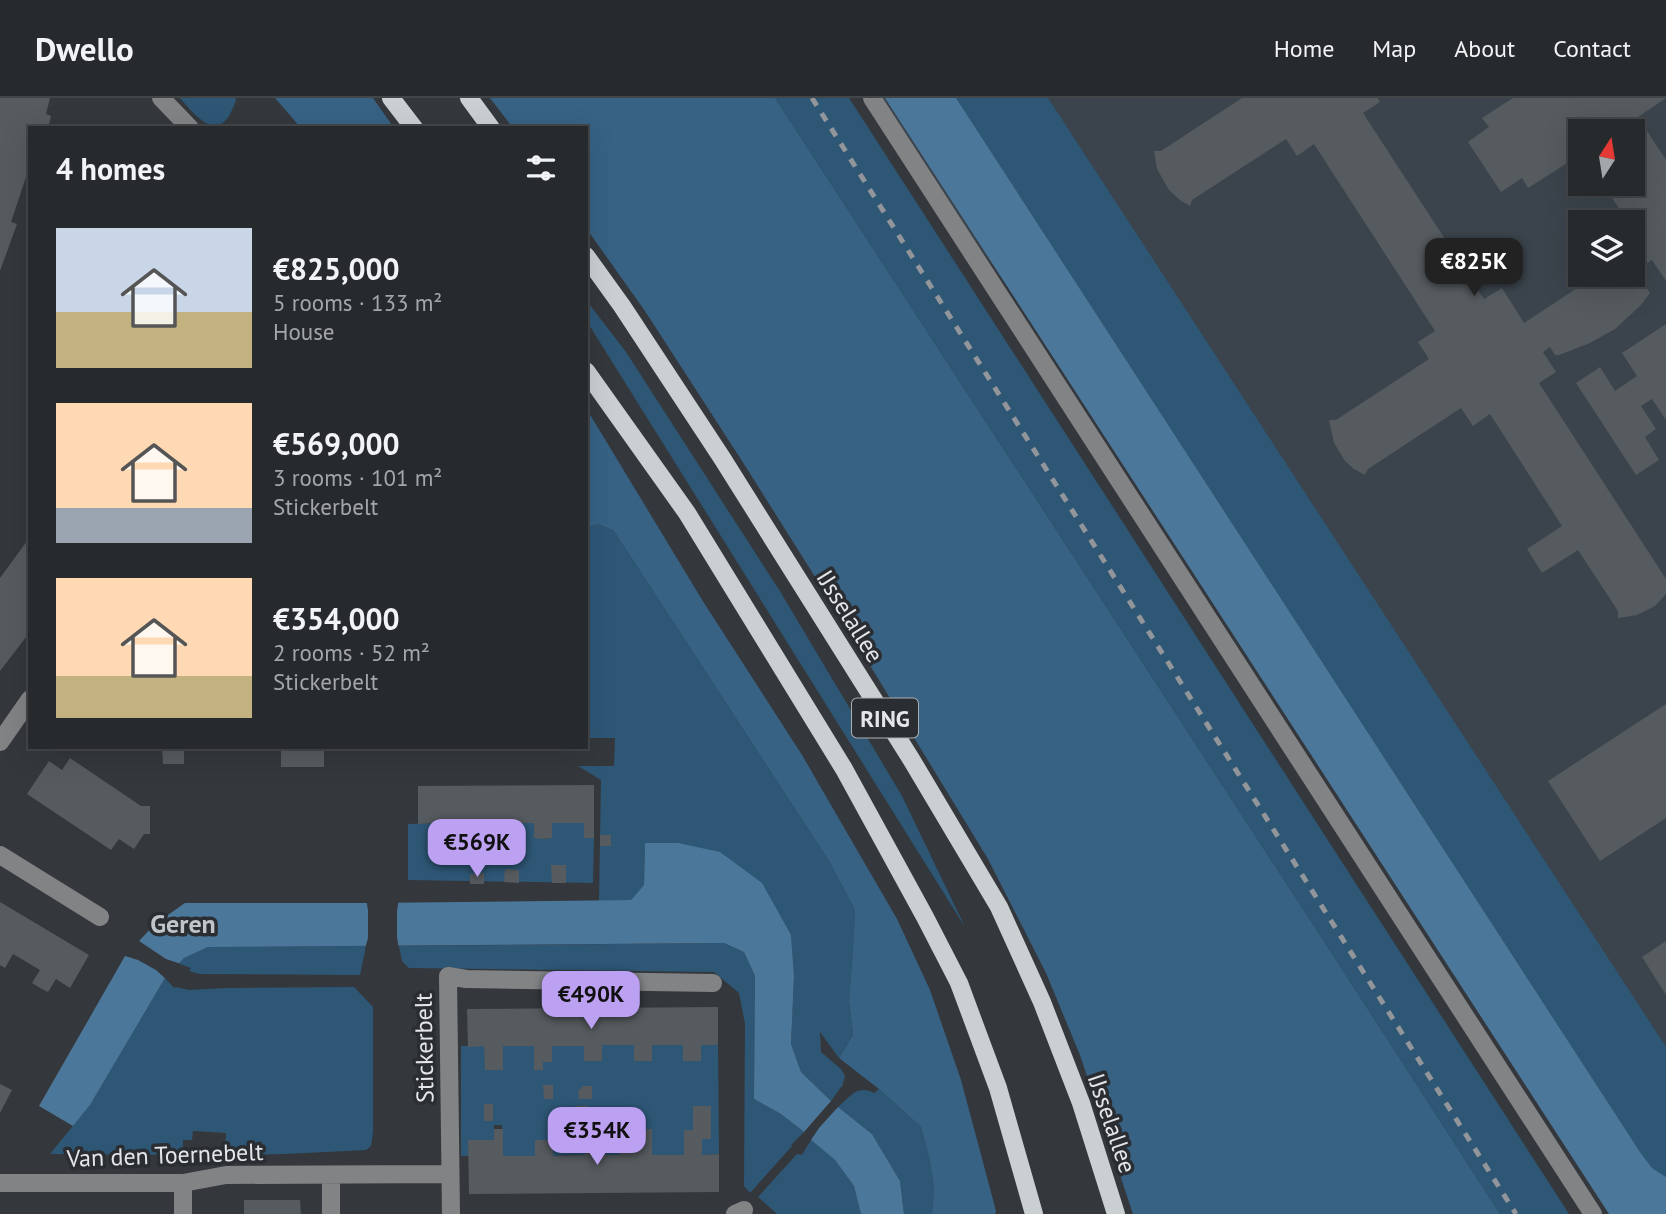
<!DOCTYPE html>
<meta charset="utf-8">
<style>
body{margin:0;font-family:"PT Sans",sans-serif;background:#2f3235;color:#f1f3f6;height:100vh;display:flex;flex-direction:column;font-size:26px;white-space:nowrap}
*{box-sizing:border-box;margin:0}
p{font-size:23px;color:#a4a7aa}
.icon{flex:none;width:38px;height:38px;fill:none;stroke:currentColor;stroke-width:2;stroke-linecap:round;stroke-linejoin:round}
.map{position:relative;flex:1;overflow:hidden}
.panel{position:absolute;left:28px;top:28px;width:560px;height:623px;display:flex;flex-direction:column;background:#272a2d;border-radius:0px;box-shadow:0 7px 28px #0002,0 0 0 2px #434649}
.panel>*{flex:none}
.needle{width:46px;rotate:12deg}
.fabs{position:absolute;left:1568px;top:21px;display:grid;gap:14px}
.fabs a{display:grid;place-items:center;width:77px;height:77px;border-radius:0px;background:#272a2d;box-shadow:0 7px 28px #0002,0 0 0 2px #434649;font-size:35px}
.price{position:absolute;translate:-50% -60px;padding:0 16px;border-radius:14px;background:#bca0f2;color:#111;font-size:23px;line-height:46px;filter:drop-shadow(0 2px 4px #0008)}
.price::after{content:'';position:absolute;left:50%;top:42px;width:21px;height:16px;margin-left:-10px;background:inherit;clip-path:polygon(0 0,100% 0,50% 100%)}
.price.current{background:#222;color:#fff}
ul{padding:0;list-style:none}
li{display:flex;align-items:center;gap:21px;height:175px;padding:0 28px}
li span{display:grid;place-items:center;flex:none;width:196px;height:140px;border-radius:0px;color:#555}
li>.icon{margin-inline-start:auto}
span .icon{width:84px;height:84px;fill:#fffc;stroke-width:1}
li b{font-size:30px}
h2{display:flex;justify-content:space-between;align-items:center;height:84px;padding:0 28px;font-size:30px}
header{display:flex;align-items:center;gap:42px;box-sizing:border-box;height:98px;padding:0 35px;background:#272a2d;border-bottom:2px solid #434649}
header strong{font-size:33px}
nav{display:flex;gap:38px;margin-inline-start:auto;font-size:24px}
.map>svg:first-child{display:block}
.built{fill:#3b444c;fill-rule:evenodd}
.green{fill:#2e5776}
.forest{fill:#376284}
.water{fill:#4b779a}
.pier{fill:#34383c}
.building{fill:#565b5f}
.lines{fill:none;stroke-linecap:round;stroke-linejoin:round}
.minor{stroke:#818385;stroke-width:18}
.major{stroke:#cacfd2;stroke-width:18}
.rail{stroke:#929599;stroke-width:5;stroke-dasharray:9 9;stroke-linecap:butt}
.labels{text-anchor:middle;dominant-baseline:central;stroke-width:7;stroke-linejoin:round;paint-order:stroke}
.shield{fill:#2a2e32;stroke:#acafb2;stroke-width:2}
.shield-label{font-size:23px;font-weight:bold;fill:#e4e6e9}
.street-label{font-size:24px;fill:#e4e6e9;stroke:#2a2e32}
.neighbourhood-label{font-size:26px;font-weight:bold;fill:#bfc5c9;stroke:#2a2e32}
</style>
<header>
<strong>Dwello</strong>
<nav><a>Home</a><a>Map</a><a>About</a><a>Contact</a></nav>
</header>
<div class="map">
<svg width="1666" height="1116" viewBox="0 0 1666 1116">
<rect width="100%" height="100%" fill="#34383c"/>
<!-- built -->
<path class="built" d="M876,0h790v1116h-13zM1580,33h53v53h-53zM1580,124h53v53h-53z"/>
<!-- green -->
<path class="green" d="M180,0h55l1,2c-2,5 -4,11 -7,16 -16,25 -38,-6 -49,-18z
M775,0h74l720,1116h-69l-164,-254z
M956,0h92l618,949v130l-14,-9 -12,-16z
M586,202l40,52 155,241 121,203 63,131 -379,-607z
M598,426l16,7 215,330 26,49 -2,38 -4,53 4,34 -14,23 -19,-26 1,20 20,17 4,7 -3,11h-1l-10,14 -30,-29 -10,-28 3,-68 -3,-40 -146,-92 -1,41 -13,15 -32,1 2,-121 -23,-14h36l1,-28h-29v-210z
M435,725v16h18v-15l32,-1v16h17l1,-16h31l9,16 9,-1v-15h32v15h10l-1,45 -185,-3v-56z
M724,845l20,9 11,24 -1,123 27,15 23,18 -13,13 1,1 -42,47 -6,-7 1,-162 -6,-31 -25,-21 -305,-4 -7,-7 -3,-15z
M366,848l-6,29 -160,-1 -11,-3 2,-3 -14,-5 7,-5 24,-11z
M165,880l9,10 2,-1 13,3 37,-2 128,-1 19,20v125l-2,14 -5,4 -80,4 -61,1 1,-22 -33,-2 -1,9h-9v15l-133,-1 40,-49z
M602,947h32v16h18v-16h31l18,16v-16h17l1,109 -17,1 -1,-16h-17v16h-32v-16l-18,4h-15v12h-16l-1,-15h-17v15l-32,1v-16h-18v16h-32l-1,-31h-8v15l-26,16h-7v-110h73l18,15v-15h32v15h17z
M879,991l42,38 8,30 5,31 -2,26h-28l-4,-33 -28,-47 -34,-27c12,-10 19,-23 36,-14z
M811,1042l24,20 19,26 7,28h-84l-19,-17 39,-43 5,1z"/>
<!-- forest -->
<path class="forest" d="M275,0h98l21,30h-93z
M490,0h285l561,862 164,254h-367l-53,-159 -34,-82 -58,-114 -142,-233 -102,-162 -99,-153 -59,-83v-100h-73z
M586,310l118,195 98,152 95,164 33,71 31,90 35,131 -1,3h-63l2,-26 -5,-31 -8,-30 -42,-38 -40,-31 14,-23 -4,-34 4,-53 2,-38 -26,-49 -215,-330 -16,-7 -12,4z"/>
<!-- water -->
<path class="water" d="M885,0h71l684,1054 12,16 14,9v37h-57z
M645,745h33l42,9 42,31 29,52 3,41 -3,68 10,28 30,29 -27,31 -23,-18 -27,-15 1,-123 -11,-24 -20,-9 -516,4 -24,11 -19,20 -75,127 -17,21 -34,-20 86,-150 30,-32 30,-21h182l264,-3 13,-15z
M838,1009l34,27 28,47 4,33h-43l-7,-28 -19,-26 -24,-20 8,-12z"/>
<!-- pier -->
<path class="pier" d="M399,800l-2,13v26l2,12h-34l3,-11v-28l-2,-11z
M136,841l30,20 15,5 -13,17 -12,-11 -18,-10 -16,-5z"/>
<!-- building -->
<path class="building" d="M0,0h50l-4,16 5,2 -3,12h-18v50l-4,-1 -15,45 6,2 -17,47z
M1242,0h136l2,4 -17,11 121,186 18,-11 22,35 73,-48h36v-23l10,-7 -10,-15v-8h-5l-25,-38h30v-53h-53v24l-52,33 -6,-10 -21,14 -33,-50 21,-15 -7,-9 31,-20h153l-28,19 28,43v121l-14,-21 -17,11 15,22 -10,13 -25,23 -25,14 -31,12h-4l-5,-8 -7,5 13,20 -17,11 127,196v15l-11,12 -18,9 -19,3v-7l-40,-61 -36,23 -15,-24 35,-23 -72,-112 -17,12 -12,-18 -93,61 -3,6 -11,-6 -9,-8 -11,-18 -5,-23h7l93,-61 -11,-17 17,-11 -121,-187 -17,12 -11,-17 -94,61 -2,6 -10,-6 -11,-10 -12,-21 -3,-18h7z
M1666,226v96l-14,-21 -11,7 15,23 -11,8 14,23 -23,15 -60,-92 24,-16 15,24 22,-15 -15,-23z
M30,439v95l-30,39v-93z
M1666,606v114l-66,43 -52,-80z
M162,649h22v17h-21z
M281,649h43v20h-43z
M70,660l71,48h9v28h-6l-10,15 -15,-10 -8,11 -84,-56 22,-33 13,9z
M594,687v53h-10v-15h-32v15l-9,1 -9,-1v-15h-31v16h-18v-16l-32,1v15h-18v-16l-17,1v-38z
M600,737h11v11h-11z
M551,767h15v18h-14z
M505,771l14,1v13l-15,-1z
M484,775v11h-14v-10z
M0,804l89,53 -19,33 -14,-9 -8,13 -8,-4 -8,-5 8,-13 -27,-16 -8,14 -5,-3z
M1666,843v54l-24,-38z
M718,909v38h-17v16h-18v-16h-31v16h-18v-16h-32v16h-18v-15h-32v16h-9v8h-9v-24h-31v24h-18l-1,-24 -16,1 -1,-38z
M0,986l12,6 -12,23z
M543,987h10v14h-9z
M583,988h9v13h-13l-1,-8z
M484,1006h9v17h-9z
M576,1008h12v12l-12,1z
M693,1008h18v33h-9v16l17,-1v38l-250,2 -1,-54h26v-11h9v27h32v-16h18v16l32,-1v-15h18v15h16v-12h15v-4h9v-10h9v26h32v-25h9z
M244,1102h56l1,14h-57z"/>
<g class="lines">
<!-- minor -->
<path class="minor" d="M161,0l29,30
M872,0l721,1116
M0,644l30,-43
M0,757l100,62
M0,1085h183l43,-8 224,-1
M183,1085v31
M331,1116v-39
M451,1116l-3,-238 18,3 247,4
M735,1116l9,-4"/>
<!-- major -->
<path class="major" d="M391,0l23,30
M469,0l22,30
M586,158l36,50 100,152 189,301 88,148 43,95 39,101 35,111
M586,273l101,142 157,256 81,148 34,66 39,105 36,126"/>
<!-- rail -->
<path class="rail" d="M812,0l704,1116"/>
</g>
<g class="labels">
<!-- shield labels -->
<rect class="shield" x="852" y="600.5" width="66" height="39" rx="5"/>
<g class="shield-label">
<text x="885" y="620">RING</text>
</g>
<!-- street labels -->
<g class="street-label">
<text transform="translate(850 518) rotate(58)">IJsselallee</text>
<text transform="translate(424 950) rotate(-91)">Stickerbelt</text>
<text transform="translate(1112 1025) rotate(71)">IJsselallee</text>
<text transform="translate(165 1057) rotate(-2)">Van den Toernebelt</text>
</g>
<!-- neighbourhood labels -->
<g class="neighbourhood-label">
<text x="183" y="825">Geren</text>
</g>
</g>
</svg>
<div class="fabs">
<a><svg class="needle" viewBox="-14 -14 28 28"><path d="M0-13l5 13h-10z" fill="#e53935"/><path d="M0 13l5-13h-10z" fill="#a4a7aa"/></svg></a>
<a><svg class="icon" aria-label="layers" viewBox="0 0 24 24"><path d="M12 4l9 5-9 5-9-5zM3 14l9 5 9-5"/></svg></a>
</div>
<b class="price current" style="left:1474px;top:200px">€825K</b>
<b class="price" style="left:477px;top:781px">€569K</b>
<b class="price" style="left:591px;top:933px">€490K</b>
<b class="price" style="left:597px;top:1069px">€354K</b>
<section class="panel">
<h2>4 homes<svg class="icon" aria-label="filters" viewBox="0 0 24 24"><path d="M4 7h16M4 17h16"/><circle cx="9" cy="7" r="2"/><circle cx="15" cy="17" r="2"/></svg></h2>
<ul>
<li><span style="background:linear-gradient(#c9d6e8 60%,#c2b280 0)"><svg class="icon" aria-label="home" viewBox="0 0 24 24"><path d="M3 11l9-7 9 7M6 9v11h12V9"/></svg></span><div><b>€825,000</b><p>5 rooms · 133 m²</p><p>House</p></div></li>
<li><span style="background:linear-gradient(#ffd9b3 75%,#9aa5b1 0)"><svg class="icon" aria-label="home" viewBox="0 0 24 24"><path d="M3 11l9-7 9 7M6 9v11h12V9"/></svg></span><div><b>€569,000</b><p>3 rooms · 101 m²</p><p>Stickerbelt</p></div></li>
<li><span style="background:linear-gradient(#ffd9b3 70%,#c2b280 0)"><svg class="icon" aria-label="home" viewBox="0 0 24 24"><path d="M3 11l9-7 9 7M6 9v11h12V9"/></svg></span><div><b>€354,000</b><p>2 rooms · 52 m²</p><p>Stickerbelt</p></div></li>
</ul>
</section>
</div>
